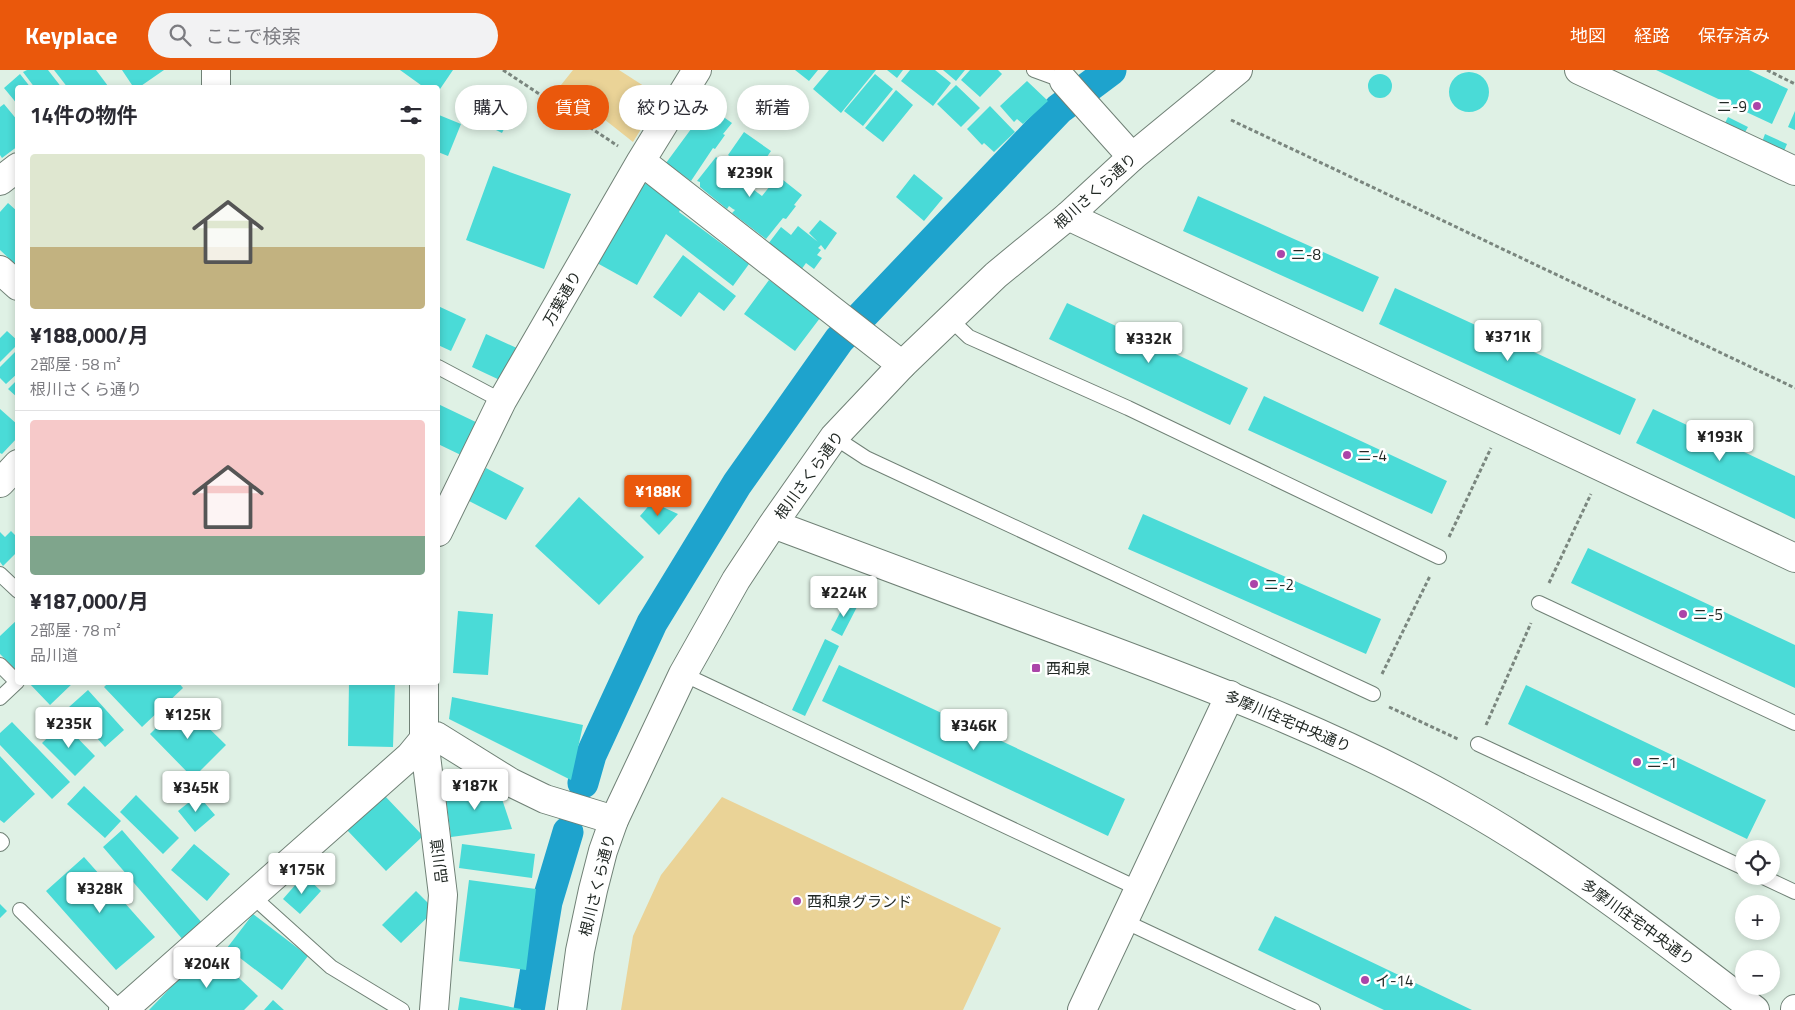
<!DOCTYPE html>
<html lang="ja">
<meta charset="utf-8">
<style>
body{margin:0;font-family:"Titillium Web","Noto Sans JP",sans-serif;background:#f2f2f3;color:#2b2b33;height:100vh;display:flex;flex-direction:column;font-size:19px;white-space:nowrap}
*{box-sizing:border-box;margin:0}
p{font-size:16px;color:#7c7c81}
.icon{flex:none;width:28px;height:28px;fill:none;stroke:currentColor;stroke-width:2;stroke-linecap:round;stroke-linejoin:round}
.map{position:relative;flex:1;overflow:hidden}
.sheet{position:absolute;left:15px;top:15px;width:425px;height:600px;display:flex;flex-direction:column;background:#fff;border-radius:5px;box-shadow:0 2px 8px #0003}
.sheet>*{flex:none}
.hud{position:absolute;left:455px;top:15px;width:475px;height:45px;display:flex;gap:10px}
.fabs{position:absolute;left:1735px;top:770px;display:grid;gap:10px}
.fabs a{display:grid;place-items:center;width:45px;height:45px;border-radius:50%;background:#fff;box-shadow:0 2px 8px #0003;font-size:25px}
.price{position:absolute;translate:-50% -42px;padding:0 11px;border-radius:5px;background:#fff;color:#222;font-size:16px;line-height:32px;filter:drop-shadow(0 1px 2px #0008)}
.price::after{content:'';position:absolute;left:50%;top:30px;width:15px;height:11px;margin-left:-8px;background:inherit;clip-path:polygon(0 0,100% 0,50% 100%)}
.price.active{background:#ea580c;color:#fff}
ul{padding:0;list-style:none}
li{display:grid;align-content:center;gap:10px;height:265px;padding:0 15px}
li+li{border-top:1px solid #e1e1e2}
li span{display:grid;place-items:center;height:155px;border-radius:5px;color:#555}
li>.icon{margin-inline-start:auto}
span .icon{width:90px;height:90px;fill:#fffc;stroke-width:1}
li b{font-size:21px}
h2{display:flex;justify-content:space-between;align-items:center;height:60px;padding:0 15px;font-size:21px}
.tag{padding:0 18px;border-radius:22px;background:#fff;box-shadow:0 2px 8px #0003;font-size:18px;line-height:45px}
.tag.active{background:#ea580c;color:#fff}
header{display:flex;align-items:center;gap:30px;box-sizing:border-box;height:70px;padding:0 25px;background:#ea580c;color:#fff}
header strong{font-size:24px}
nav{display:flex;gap:28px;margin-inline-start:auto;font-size:18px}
.search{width:350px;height:45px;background:#f2f2f3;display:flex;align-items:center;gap:12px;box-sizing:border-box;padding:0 18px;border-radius:28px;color:#7c7c81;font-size:19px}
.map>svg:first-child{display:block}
.green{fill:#ead397}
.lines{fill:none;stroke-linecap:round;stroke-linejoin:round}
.canal{stroke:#1ea3cd;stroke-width:31}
.building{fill:#4adbd7}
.lane-casing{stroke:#708176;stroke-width:16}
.street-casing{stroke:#708176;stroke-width:30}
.secondary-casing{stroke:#708176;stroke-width:30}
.path{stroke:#7a867e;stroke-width:3;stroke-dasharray:4 2.5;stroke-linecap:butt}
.lane{stroke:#fff;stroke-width:14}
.street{stroke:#fff;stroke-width:28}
.secondary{stroke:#fff;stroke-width:28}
.poi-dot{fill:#ab45a9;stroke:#fff;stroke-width:2}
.labels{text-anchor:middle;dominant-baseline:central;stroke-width:5;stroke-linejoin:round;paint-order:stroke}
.poi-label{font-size:15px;fill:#212824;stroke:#fff;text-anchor:start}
.street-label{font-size:15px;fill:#212824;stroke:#fff}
</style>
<header>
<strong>Keyplace</strong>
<div class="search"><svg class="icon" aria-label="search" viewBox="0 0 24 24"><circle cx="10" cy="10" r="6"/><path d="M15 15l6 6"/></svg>ここで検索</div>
<nav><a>地図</a><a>経路</a><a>保存済み</a></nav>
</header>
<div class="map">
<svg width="1795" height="940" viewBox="0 0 1795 940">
<rect width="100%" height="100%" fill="#dff1e5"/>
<!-- green -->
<path class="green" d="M573,0h46l42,27 -28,45 -72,-57z
M722,727l279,131 -38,82h-342l12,-74 28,-61z"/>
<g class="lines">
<!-- canal -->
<path class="canal" d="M583,713l8,-28 61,-132 85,-139 102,-144 220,-231 52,-39
M529,940l18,-108 21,-70"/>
</g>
<!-- building -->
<path class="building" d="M27,0h21l14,18h-27l-12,-16z
M54,0h42l12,16 -2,2h-38z
M122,0h42l-26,18h-4z
M400,0h53l-15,22v-4h-13z
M795,0h23l-9,11z
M829,0h47l-35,43 -28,-24z
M887,0h16l-6,8z
M910,0h25l16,13 -18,23 -32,-25z
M943,0h22l-9,11z
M970,0h28l4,4 -22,23 -19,-17z
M1656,0h93l39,19 -16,35z
M1449 22a20 20 0 1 1 40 0a20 20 0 1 1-40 0Z
M20,4l11,14h-13v17l-14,-17z
M875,4l18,15 -30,37 -19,-15z
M1368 16a12 12 0 1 1 24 0a12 12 0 1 1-24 0Z
M1027,11l21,20 -25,23 -6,-5 -3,3 -14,-16z
M956,15l24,23 -19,19 -24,-23z
M896,20l17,15 -30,37 -18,-14z
M495,22l22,11 -15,30 -22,-11z
M4,34l14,17v25l-16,12 -2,-3v-48z
M708,36l24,17 -9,11 2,1 -10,14 -2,-1 -22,33 -25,-18z
M990,36l25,26 -21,20 -10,-9 -2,2 -15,-16z
M1795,41v19l-7,-3z
M439,45l22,9 -13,32 -10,-4v-33z
M1728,47l20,10 -4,7 -20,-9z
M744,62l27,19 -16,23 -27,-19z
M1765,64l22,10 -3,7 -22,-9z
M716,87l35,28 -1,2 12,9 16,-20 24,19 -8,10 2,1 -10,13 -3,-1 -17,21 -34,-26 3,-3 -2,-1 -4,-3 -2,3 -27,-22v-5l-3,-1z
M493,96l78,28 -27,75 -78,-29z
M914,104l29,24 -19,23 -28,-24z
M643,112l40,23 -4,7 70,52 -16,22 -67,-52 -29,51 -40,-22z
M1198,126l181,81 -16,35 -180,-81z
M8,133l10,9v50l-3,2 -15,-14v-38z
M820,150l17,13 -12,17 -4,-5 -3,3 3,2 -4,5 5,3 -8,11 -8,-6 -5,7 -36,-22 16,-21 10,8 7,-9 20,16 -9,-9z
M683,185l53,41 -12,15 -25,-19 -18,25 -28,-20z
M769,210l51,38 -25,33 -51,-37z
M1395,218l241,111 -16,36 -241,-111z
M1067,233l181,85 -18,37 -181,-86z
M438,236l28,13 -15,32 -13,-6z
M7,261l11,10v3l-18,18v-24z
M486,264l33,15 -15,33 -32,-15z
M18,279v24l-12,11 -6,-6v-11z
M18,309v19l-10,-9z
M1264,326l183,85 -15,33 -184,-84z
M438,334l42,20 -15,33 -27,-13z
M0,339l18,16v12l-16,17 -2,-1z
M1653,339l142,67v43l-159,-76z
M486,398l38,20 -18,32 -37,-19z
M579,427l65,60 -45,48 -64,-59z
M652,432l26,12 -19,21 -19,-19z
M1143,444l238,105 -15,35 -238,-105z
M11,461l7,7v13l-15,15 -3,-4v-30l5,5z
M1588,478l207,97v43l-224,-105z
M847,529l11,6 -16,31 -11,-6z
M458,541l35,3 -5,61 -35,-2z
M18,549v53l-18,-18v-18z
M825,569l14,7 -34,70 -13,-6z
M839,595l286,134 -17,37 -286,-135z
M28,612h46l-24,23z
M109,612h69l5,6 -41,39 -38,-40z
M349,612h46l-2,65 -45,-1z
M1526,615l240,115 -19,39 -239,-115z
M88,620l36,40 -19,17 -36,-40z
M452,627l131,28 -12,55 -122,-61z
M182,632l44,43 -33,33 -43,-44z
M12,652l58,60 -18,17 -52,-54v-12z
M63,653l32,33 -20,20 -33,-33z
M0,686l35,38 -31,29 -4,-3z
M444,713l56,10 12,36 -61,8z
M84,716l37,35 -16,17 -38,-34z
M136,725l43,43 -16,16 -43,-42z
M198,725l17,20 -20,17 -17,-21z
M384,725l39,41 -37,35 -39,-41z
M122,760l81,94 -19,17 -81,-94z
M194,774l36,30 -23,27 -36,-31z
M462,774l73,10 -3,24 -73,-10z
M84,787l71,80 -39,33 -70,-79z
M304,805l17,16 -21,23 -17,-15z
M469,810l67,9 -10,81 -67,-9z
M416,821l19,19 -34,33 -19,-18z
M0,834l7,7 -7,7z
M253,844l55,42 -26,34 -55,-42z
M1275,846l197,94h-88l-126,-60z
M208,879l50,47 -14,14h-95z
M460,927l61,12v1h-63z
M273,930l11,10h-20z"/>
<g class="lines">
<!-- lane casing -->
<g class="lane-casing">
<path id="lane" d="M1034,0l30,11
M950,249l19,18 159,71 311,149
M438,297l64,34
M834,367l32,21 507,236
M0,504l18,17
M1539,533l256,120
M0,595l17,17 -17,16
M683,604l456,215
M1478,674l266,124
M0,770l2,2 -2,2
M1761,806l34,16
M251,825l80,72 71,43
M20,840l102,100
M1124,851l189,89"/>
</g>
<!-- street casing -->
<g class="street-casing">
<path id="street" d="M1579,0l216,101
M1064,11l68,76
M216,18v-18
M641,91l261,204
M0,111l18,-14
M1068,146l727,342
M0,200l18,16
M0,413l18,-19
M438,462l64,-131 139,-240 56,-91
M424,612v57l19,156 -9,115
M123,940l287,-254 14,-17 12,-3 74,46 35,17 69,21
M1082,940l148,-315
M1795,940v-1"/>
</g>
<!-- secondary casing -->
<g class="secondary-casing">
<path id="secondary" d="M773,454c109,41 218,82 327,122 123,46 246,93 360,158 105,59 200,133 295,206
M572,940l8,-59 13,-61 10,-39 11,-31 69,-146 53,-94 37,-56 61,-87 68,-72 94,-90 72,-59 64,-59 106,-87"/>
</g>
<!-- path -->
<path class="path" d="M503,0l115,76
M1767,0l28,14
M1231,50l564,268
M1449,467l42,-89
M1549,513l42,-89
M1382,604l48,-98
M1389,637l69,32
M1486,655l45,-102"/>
<!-- lane -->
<use href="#lane" class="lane"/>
<!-- street -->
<use href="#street" class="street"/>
<!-- secondary -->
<use href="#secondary" class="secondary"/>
</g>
<!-- markers -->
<g class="poi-dot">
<circle cx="1757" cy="36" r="5"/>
<circle cx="1281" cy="184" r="5"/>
<circle cx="1347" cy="385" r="5"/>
<circle cx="1254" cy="514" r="5"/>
<circle cx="1683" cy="544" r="5"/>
<rect x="1031" y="593" width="10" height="10" rx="2.5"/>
<circle cx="1637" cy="692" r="5"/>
<circle cx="797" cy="831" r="5"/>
<circle cx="1365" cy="910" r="5"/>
</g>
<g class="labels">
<!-- poi labels -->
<g class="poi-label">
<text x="1747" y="36" text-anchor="end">ニ-9</text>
<text x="1291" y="184">ニ-8</text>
<text x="1357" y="385">ニ-4</text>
<text x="1264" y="514">ニ-2</text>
<text x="1693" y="544">ニ-5</text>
<text x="1046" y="598">西和泉</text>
<text x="1647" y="692">ニ-1</text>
<text x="807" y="831">西和泉グランド</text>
<text x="1375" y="910">イ-14</text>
</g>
<!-- street labels -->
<g class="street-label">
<text transform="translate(1095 121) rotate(-42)">根川さくら通り</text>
<text transform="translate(562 228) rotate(-60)">万葉通り</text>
<text transform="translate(809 405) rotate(-54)">根川さくら通り</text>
<text transform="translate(1288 651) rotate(23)">多摩川住宅中央通り</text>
<text transform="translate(439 791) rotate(-97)">品川道</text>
<text transform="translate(597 815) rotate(-76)">根川さくら通り</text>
<text transform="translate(1638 852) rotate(36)">多摩川住宅中央通り</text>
</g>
</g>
</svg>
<div class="fabs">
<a><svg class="icon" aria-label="locate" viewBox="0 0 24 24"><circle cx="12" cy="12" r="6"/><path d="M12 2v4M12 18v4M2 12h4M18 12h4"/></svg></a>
<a>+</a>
<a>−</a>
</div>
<b class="price" style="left:750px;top:128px">¥239K</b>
<b class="price" style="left:1508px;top:292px">¥371K</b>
<b class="price" style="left:1149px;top:294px">¥332K</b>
<b class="price" style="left:1720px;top:392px">¥193K</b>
<b class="price active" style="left:658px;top:447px">¥188K</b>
<b class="price" style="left:844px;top:548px">¥224K</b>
<b class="price" style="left:188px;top:670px">¥125K</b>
<b class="price" style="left:69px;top:679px">¥235K</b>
<b class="price" style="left:974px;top:681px">¥346K</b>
<b class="price" style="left:475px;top:741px">¥187K</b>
<b class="price" style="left:196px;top:743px">¥345K</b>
<b class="price" style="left:302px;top:825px">¥175K</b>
<b class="price" style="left:100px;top:844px">¥328K</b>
<b class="price" style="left:207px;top:919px">¥204K</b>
<div class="hud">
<a class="tag">購入</a>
<a class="tag active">賃貸</a>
<a class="tag">絞り込み</a>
<a class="tag">新着</a>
</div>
<section class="sheet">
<h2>14件の物件<svg class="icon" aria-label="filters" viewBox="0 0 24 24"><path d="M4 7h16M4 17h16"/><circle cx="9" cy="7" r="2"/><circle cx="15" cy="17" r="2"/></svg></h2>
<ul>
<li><span style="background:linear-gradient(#dfe7d0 60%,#c2b280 0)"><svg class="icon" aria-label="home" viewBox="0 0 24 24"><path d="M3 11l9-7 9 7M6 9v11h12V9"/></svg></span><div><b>¥188,000/月</b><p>2部屋 · 58 m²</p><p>根川さくら通り</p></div></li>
<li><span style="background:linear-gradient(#f6c9c9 75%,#7fa58c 0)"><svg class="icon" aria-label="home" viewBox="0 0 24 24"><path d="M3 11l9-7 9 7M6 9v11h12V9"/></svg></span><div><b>¥187,000/月</b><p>2部屋 · 78 m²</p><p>品川道</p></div></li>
</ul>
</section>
</div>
